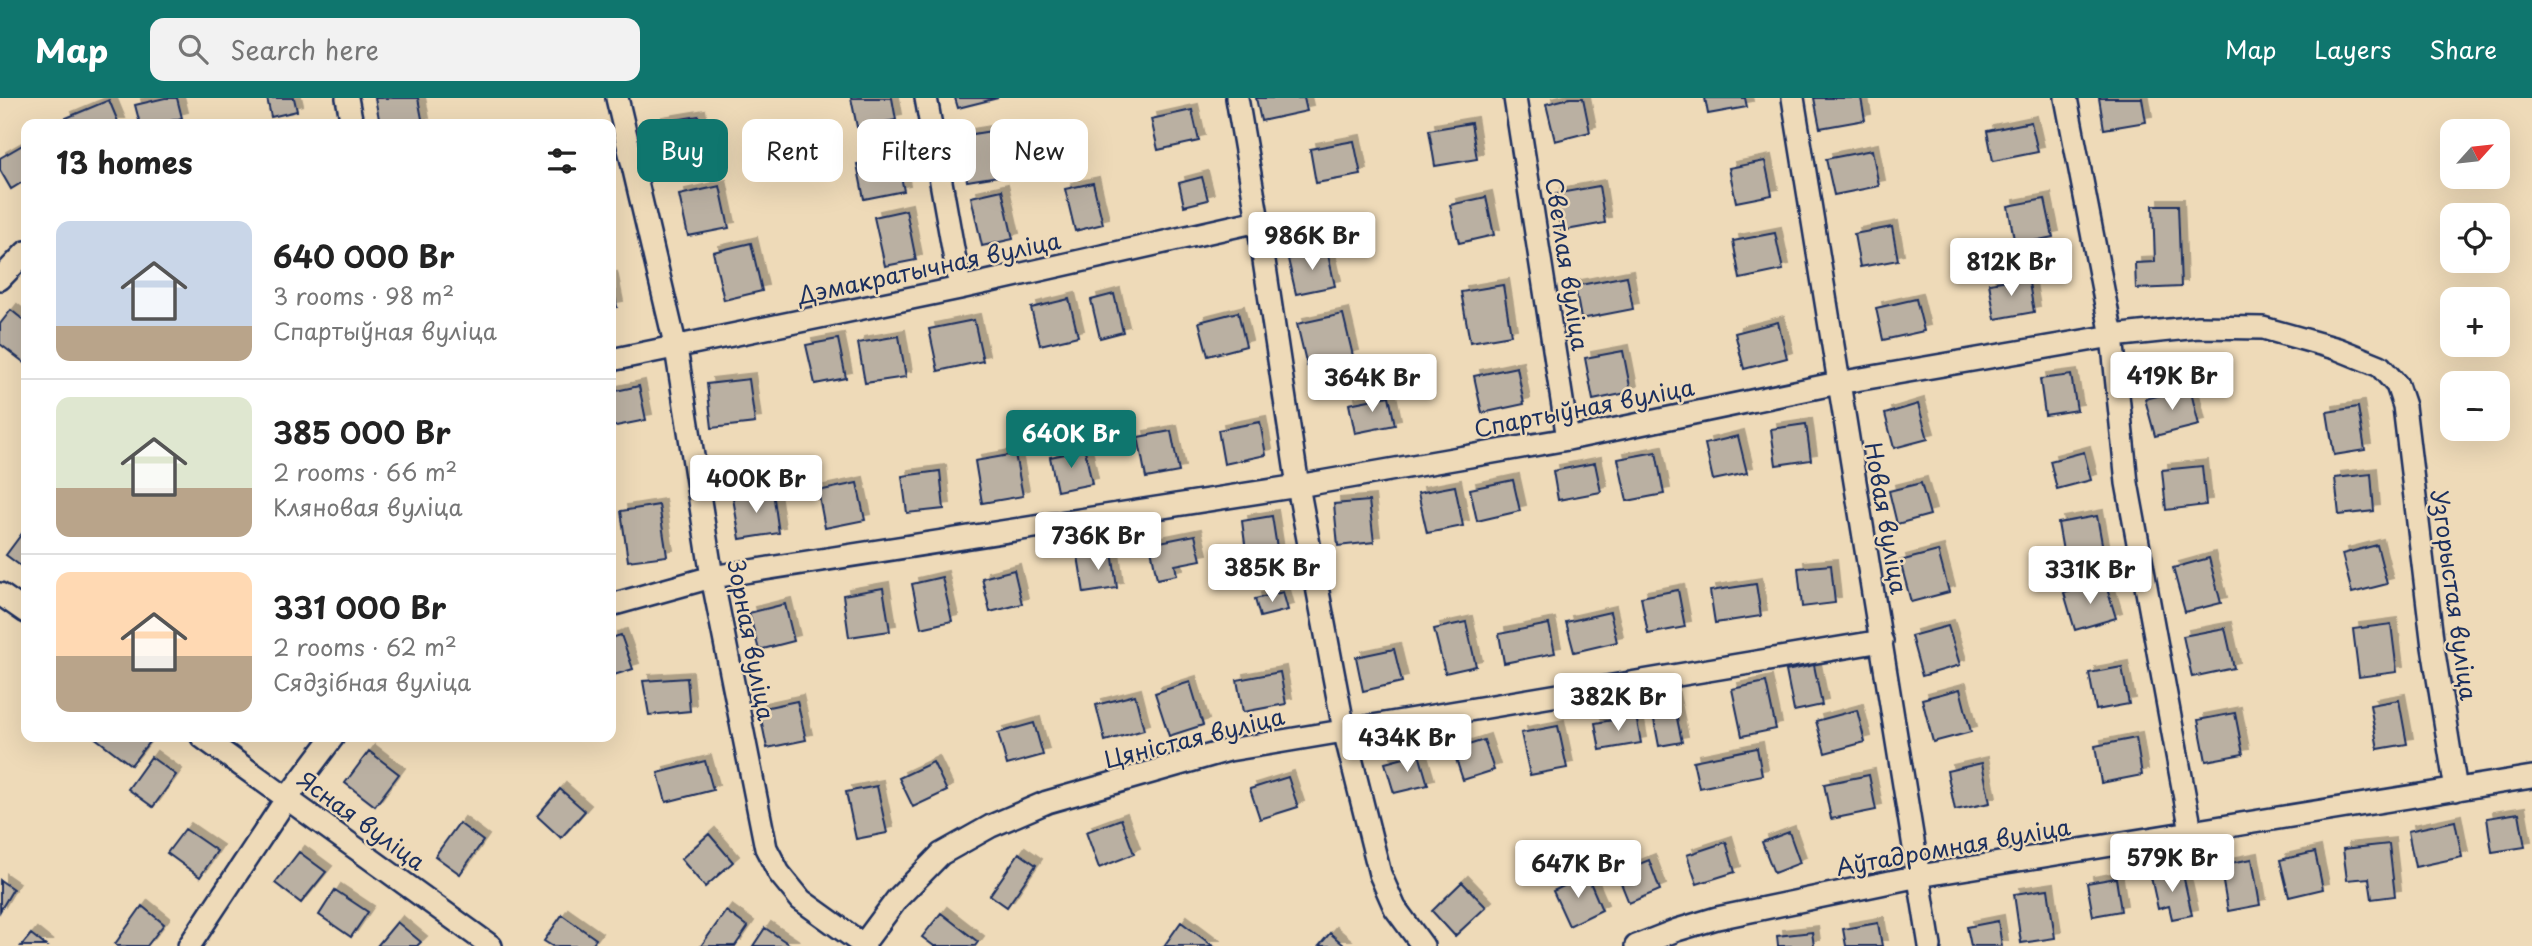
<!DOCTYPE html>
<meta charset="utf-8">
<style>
body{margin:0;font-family:"Playpen Sans",sans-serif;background:#f2f2f2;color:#222;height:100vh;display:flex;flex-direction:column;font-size:26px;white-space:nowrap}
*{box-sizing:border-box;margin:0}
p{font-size:23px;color:#767676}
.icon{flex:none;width:38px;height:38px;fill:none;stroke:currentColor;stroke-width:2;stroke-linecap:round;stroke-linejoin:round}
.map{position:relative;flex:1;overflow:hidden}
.drawer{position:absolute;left:21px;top:21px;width:595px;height:623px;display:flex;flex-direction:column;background:#fff;border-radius:14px;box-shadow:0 7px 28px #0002}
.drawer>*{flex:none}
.hud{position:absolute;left:637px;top:21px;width:665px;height:63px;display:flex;gap:14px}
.needle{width:46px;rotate:63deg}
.controls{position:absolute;left:2440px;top:21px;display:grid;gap:14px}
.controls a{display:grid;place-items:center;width:70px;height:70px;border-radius:14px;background:#fff;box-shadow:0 7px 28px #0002;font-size:35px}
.price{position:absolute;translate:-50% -60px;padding:0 16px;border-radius:7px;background:#fff;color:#222;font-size:23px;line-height:46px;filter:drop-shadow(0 2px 4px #0008)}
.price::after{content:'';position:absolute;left:50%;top:42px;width:21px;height:16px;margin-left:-10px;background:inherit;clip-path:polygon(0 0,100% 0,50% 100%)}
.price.on{background:#0f766e;color:#fff}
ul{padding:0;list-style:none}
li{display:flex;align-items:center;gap:21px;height:175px;padding:0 35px}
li+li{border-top:2px solid #e0e0e0}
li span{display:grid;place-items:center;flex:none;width:196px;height:140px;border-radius:14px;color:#555}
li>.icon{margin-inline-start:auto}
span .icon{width:84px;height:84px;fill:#fffc;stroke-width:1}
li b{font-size:30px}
h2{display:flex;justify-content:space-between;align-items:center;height:84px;padding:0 35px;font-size:30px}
.tag{padding:0 24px;border-radius:14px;background:#fff;box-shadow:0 7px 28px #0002;font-size:24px;line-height:63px}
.tag.on{background:#0f766e;color:#fff}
header{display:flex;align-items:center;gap:42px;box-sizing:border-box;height:98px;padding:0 35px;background:#0f766e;color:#fff}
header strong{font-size:33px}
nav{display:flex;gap:38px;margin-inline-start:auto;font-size:24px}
.search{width:490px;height:63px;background:#f2f2f2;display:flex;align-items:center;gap:18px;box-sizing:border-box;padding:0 24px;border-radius:14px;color:#767676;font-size:26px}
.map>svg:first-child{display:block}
.building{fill:#bab0a2;stroke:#1b2f5e;stroke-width:2;filter:url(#shadow)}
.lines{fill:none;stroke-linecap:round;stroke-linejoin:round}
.minor-casing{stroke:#1b2f5e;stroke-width:26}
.minor{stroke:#eedab8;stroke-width:21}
.labels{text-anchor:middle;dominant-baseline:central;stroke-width:5;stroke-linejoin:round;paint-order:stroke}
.street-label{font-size:23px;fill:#1b2f5e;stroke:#eedab8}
</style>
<header>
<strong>Map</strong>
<div class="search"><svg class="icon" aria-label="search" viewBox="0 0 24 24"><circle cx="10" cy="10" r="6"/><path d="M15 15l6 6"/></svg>Search here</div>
<nav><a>Map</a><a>Layers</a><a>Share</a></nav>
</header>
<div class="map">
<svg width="2532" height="848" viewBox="0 0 2532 848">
<defs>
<filter id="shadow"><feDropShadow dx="6" dy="-6" stdDeviation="0" flood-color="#0004"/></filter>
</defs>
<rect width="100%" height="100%" fill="#eedab8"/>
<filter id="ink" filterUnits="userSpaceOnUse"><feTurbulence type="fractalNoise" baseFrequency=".0143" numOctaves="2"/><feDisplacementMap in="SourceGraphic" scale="14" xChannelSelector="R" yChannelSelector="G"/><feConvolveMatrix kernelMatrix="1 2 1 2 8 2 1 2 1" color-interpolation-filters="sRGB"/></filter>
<g filter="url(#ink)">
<!-- building -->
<path class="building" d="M165,0h12l5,20 -24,6h-18l-5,-19z
M267,0h27l3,13 -26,6z
M375,0h43l5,26h-43z
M851,0h41l4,22 -39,7z
M955,0h43l-40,10z
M1256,0h48l3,13 -46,10z
M1570,0h13l7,34 -35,9 -9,-37z
M1705,0h40l2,9 -39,7z
M1814,0h47l4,22 -45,8z
M2099,0h43l4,24 -42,7z
M109,2l10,24h-50l-3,-6z
M1192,12l7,31 -41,9 -7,-31z
M699,18l7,37 -43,8 -7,-38z
M2031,24l7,30 -45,9 -6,-30z
M1471,25l6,36 -42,7 -6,-36z
M998,32l7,45 -38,6 -7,-45z
M1354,43l7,34 -45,8 -6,-34z
M26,45v37l-15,9 -11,-19v-12z
M1872,52l7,36 -45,9 -8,-36z
M897,59l7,34 -40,8 -7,-35z
M1765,63l7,34 -36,7 -7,-34z
M1202,79l6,23 -24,6 -5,-23z
M1093,85l10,41 -28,7 -10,-42z
M720,88l9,42 -41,8 -9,-41z
M1599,88l6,37 -44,8 -7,-37z
M1002,92l11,49 -31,7 -11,-49z
M1486,99l8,38 -35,8 -9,-38z
M2045,101l8,38 -38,8 -7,-39z
M2153,107h25l3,82 -45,2 -1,-26 20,-1z
M906,112l10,50 -31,6 -11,-49z
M1892,129l6,33 -38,7 -6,-33z
M1775,135l8,37 -43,9 -7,-38z
M751,145l11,48 -38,9 -11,-48z
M1327,152l8,36 -39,8 -8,-35z
M1627,178l6,33 -52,10 -6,-33z
M611,179l6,30 -6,1z
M2028,179l6,35 -39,7 -6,-36z
M1503,187l8,50 -41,7 -9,-50z
M1114,196l9,38 -23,6 -9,-38z
M1069,201l9,37 -38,9 -9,-37z
M1916,201l8,32 -41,9 -7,-32z
M11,212l15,12v42l-26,-20v-20z
M1238,214l8,34 -38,10 -9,-34z
M1343,216l10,42 -46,10 -10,-42z
M974,222l9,41 -45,10 -9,-42z
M1778,224l9,36 -43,11 -9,-36z
M899,238l7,41 -41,6 -7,-40z
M838,241l8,39 -31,6 -9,-39z
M1623,253l8,41 -38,8 -8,-42z
M1517,269l7,37 -42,9 -8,-37z
M2071,277l6,35 -32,5 -5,-36z
M749,281l6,44 -43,5 -5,-44z
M639,288l7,34 -35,7v-35z
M2190,290l9,37 -44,11 -10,-37z
M1389,298l6,29 -40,8 -6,-29z
M1918,306l10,35 -34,9 -9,-34z
M2358,309l7,43 -31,5 -7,-43z
M1260,324l6,33 -42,9 -6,-34z
M1806,326l5,36 -35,5 -5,-36z
M1171,333l8,41 -33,6 -8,-41z
M1738,338l9,37 -34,7 -8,-36z
M1085,352l7,34 -35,7 -7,-34z
M1656,354l8,42 -37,7 -9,-42z
M2084,354l7,28 -34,9 -7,-28z
M1015,356l8,42 -41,7 -7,-42z
M1595,365l6,29 -43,8 -5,-29z
M2202,368l4,39 -40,5 -4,-40z
M940,373l4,38 -37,4 -5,-37z
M2371,376l3,37 -35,4 -4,-37z
M1513,382l7,31 -43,10 -7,-32z
M857,385l8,37 -40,8 -7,-37z
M1921,385l9,32 -33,9 -8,-33z
M1455,388l8,40 -36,7 -9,-40z
M773,394l6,41 -39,6 -7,-41z
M1369,403l5,41 -36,4 -4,-42z
M659,407l8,51 -39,5 -7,-50z
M1272,418l6,38 -31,5 -5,-38z
M2097,418l8,44 -39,8 -8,-45z
M26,430v42l-20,-15z
M1195,437l6,25 -26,5 2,10 -20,4 -7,-35z
M2377,447l10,39 -35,9 -10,-39z
M1112,453l5,37 -33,5 -6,-37z
M1938,453l11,41 -38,10 -11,-41z
M2209,460l12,45 -36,9 -12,-44z
M1831,467l4,38 -33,4 -4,-39z
M1014,472l8,34 -32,8 -8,-34z
M942,479l10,44 -31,7 -9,-44z
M2105,484l11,36 -41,12 -11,-37z
M1756,486l5,32 -46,7 -5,-32z
M883,490l7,43 -41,6 -6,-42z
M1678,492l7,37 -37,7 -7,-37z
M1283,494l5,18 -28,7 -5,-18z
M785,506l9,37 -35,9 -10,-37z
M1610,514l7,30 -43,10 -8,-30z
M1466,524l10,44 -31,7 -11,-44z
M1549,526l6,29 -51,10 -5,-29z
M2391,526l6,48 -38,5 -6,-48z
M1948,528l12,39 -38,11 -11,-40z
M2225,530l9,40 -42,9 -9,-41z
M621,537l12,34 -22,7v-38z
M1394,551l8,33 -39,9 -7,-34z
M1814,567l8,40 -28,6 -8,-40z
M2122,569l7,37 -33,6 -7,-37z
M1280,574l6,32 -43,8 -6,-32z
M687,580l3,33 -41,4 -6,-34z
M1190,584l13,43 -34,11 -14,-43z
M1766,584l10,47 -34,7 -10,-47z
M1960,591l11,43 -38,10 -11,-43z
M1135,597l9,35 -39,11 -9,-36z
M1672,597l10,47 -23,4 -9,-47z
M2399,602l8,44 -29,5 -8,-44z
M797,603l9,39 -39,8 -8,-39z
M1857,612l8,32 -40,11 -9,-32z
M2235,615l8,41 -37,7 -8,-41z
M1636,618l5,27 -41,7 -5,-27z
M1034,625l9,32 -36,10 -9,-32z
M1558,628l9,42 -37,7 -9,-42z
M94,639h57l1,1 -21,27z
M2136,640l6,37 -41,8 -6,-37z
M1484,642l10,30 -31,10 -10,-30z
M1757,650l5,27 -63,13 -6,-27z
M369,653l30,23 -24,32 -30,-23z
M1419,656l9,31 -34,8 -9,-30z
M151,659l25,18 -23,32 -25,-18z
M705,663l8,29 -47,12 -8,-29z
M933,664l14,29 -34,16 -14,-29z
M1982,665l8,40 -35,7 -8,-39z
M1869,677l7,35 -45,9 -7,-35z
M1288,679l10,30 -38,12 -10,-30z
M877,688l10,47 -31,6 -10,-47z
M560,691l25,22 -24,27 -24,-22z
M2519,715l6,34 -33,5 -5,-34z
M1121,721l13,35 -35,14 -13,-36z
M2455,723l7,36 -47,10 -7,-36z
M459,725l24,18 -23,33 -25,-18z
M185,731l32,22 -17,26 -33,-24z
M1789,734l11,31 -26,10 -12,-31z
M709,736l24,28 -28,25 -24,-28z
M1726,744l9,30 -38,12 -10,-29z
M2389,746l6,52 -23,3 -3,-21 -22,2 -4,-31z
M299,754l27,20 -25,31 -26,-20z
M2315,754l8,37 -34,8 -9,-37z
M1019,755l17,12 -29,42 -17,-12z
M2252,761l8,46 -32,6 -8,-46z
M1649,762l11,30 -31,13 -12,-30z
M2182,772l10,45 -20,4 -3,-13 -11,3 -7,-32z
M1587,777l15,35 -33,16 -16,-35z
M2116,780l5,33 -28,5 -6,-33z
M0,782l13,9 -13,22z
M1462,784l24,25 -31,29 -23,-25z
M2048,791l7,49 -34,5 -7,-49z
M335,792l33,22 -17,25 -32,-22z
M142,808l22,18 -17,22h-29l-3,-2z
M726,813l22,16 -13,19h-34z
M941,815l37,29 -3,4h-41l-12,-9z
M562,817l34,24 -5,7h-39l-8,-5z
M1998,823l4,25h-31l-4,-19z
M397,824l24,20 -4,4h-40z
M1181,824l32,24h-49z
M1878,825l4,23h-36l-3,-17z
M765,830l27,18h-39z
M1812,834l2,14h-36l-1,-10z
M1330,835l15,13h-26z
M31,836l15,12h-25z"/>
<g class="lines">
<!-- minor casing -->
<g class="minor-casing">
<path id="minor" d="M347,0l5,26
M617,0l59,250 36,229 54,271 13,25 22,27 64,46
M926,0l34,190
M1237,0l21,123 40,265 46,244 36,144 15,34 28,38
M1515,0l53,341
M1793,0l137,848
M2066,0l46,238 15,147 64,348
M0,181l26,-27
M611,262l349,-72 298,-67
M0,496l26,18
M611,507l101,-28 586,-91 270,-47 270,-56 274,-47 86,-9 65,1 75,21 42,17 17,19 7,21 29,241 23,143
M202,639l289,209
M189,848l98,-148 46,-61
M862,848l35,-47 44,-45 50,-28 56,-24 182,-52 653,-109
M1636,848l41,-16 40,-12 202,-42 613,-99"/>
</g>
<!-- minor -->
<use href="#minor" class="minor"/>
</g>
</g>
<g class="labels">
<!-- street labels -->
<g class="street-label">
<text transform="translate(1568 166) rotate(81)">Светлая вуліца</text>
<text transform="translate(929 169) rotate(-12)">Дэмакратычная вуліца</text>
<text transform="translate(1584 309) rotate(-11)">Спартыўная вуліца</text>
<text transform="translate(1887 420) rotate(80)">Новая вуліца</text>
<text transform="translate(2455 497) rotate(82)">Узгорыстая вуліца</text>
<text transform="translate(752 542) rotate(79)">Зорная вуліца</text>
<text transform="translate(1194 639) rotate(-14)">Цяністая вуліца</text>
<text transform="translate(362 722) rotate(36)">Ясная вуліца</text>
<text transform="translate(1953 748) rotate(-10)">Аўтадромная вуліца</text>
</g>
</g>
</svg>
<div class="controls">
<a><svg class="needle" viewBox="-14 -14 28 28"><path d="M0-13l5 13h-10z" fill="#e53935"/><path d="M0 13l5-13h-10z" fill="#767676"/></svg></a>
<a><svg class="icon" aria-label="locate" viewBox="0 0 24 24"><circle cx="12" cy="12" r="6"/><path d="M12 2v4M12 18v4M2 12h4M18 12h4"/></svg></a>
<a>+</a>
<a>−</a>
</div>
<b class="price" style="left:1312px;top:174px">986K Br</b>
<b class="price" style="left:2011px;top:200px">812K Br</b>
<b class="price" style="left:2172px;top:314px">419K Br</b>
<b class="price" style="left:1372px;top:316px">364K Br</b>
<b class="price on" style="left:1071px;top:372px">640K Br</b>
<b class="price" style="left:756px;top:417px">400K Br</b>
<b class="price" style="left:1098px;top:474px">736K Br</b>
<b class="price" style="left:1272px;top:506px">385K Br</b>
<b class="price" style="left:2090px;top:508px">331K Br</b>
<b class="price" style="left:1618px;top:635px">382K Br</b>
<b class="price" style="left:1407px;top:676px">434K Br</b>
<b class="price" style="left:2172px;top:796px">579K Br</b>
<b class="price" style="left:1578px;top:802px">647K Br</b>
<div class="hud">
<a class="tag on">Buy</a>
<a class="tag">Rent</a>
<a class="tag">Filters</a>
<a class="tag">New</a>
</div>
<section class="drawer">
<h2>13 homes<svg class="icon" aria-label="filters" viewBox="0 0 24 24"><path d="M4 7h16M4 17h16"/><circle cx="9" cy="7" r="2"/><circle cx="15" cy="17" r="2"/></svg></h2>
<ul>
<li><span style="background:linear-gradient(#c9d6e8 75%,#b9a48a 0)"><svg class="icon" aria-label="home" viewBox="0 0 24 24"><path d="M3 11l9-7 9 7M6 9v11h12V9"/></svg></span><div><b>640 000 Br</b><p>3 rooms · 98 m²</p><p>Спартыўная вуліца</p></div></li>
<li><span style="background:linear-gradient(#dfe7d0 65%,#b9a48a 0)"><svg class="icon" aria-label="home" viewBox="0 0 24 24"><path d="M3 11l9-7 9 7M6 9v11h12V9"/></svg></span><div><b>385 000 Br</b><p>2 rooms · 66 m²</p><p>Кляновая вуліца</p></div></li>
<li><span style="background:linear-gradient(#ffd9b3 60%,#b9a48a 0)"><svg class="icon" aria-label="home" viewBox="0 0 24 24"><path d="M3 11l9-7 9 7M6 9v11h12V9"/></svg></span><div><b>331 000 Br</b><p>2 rooms · 62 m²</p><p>Сядзібная вуліца</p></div></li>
</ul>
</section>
</div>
